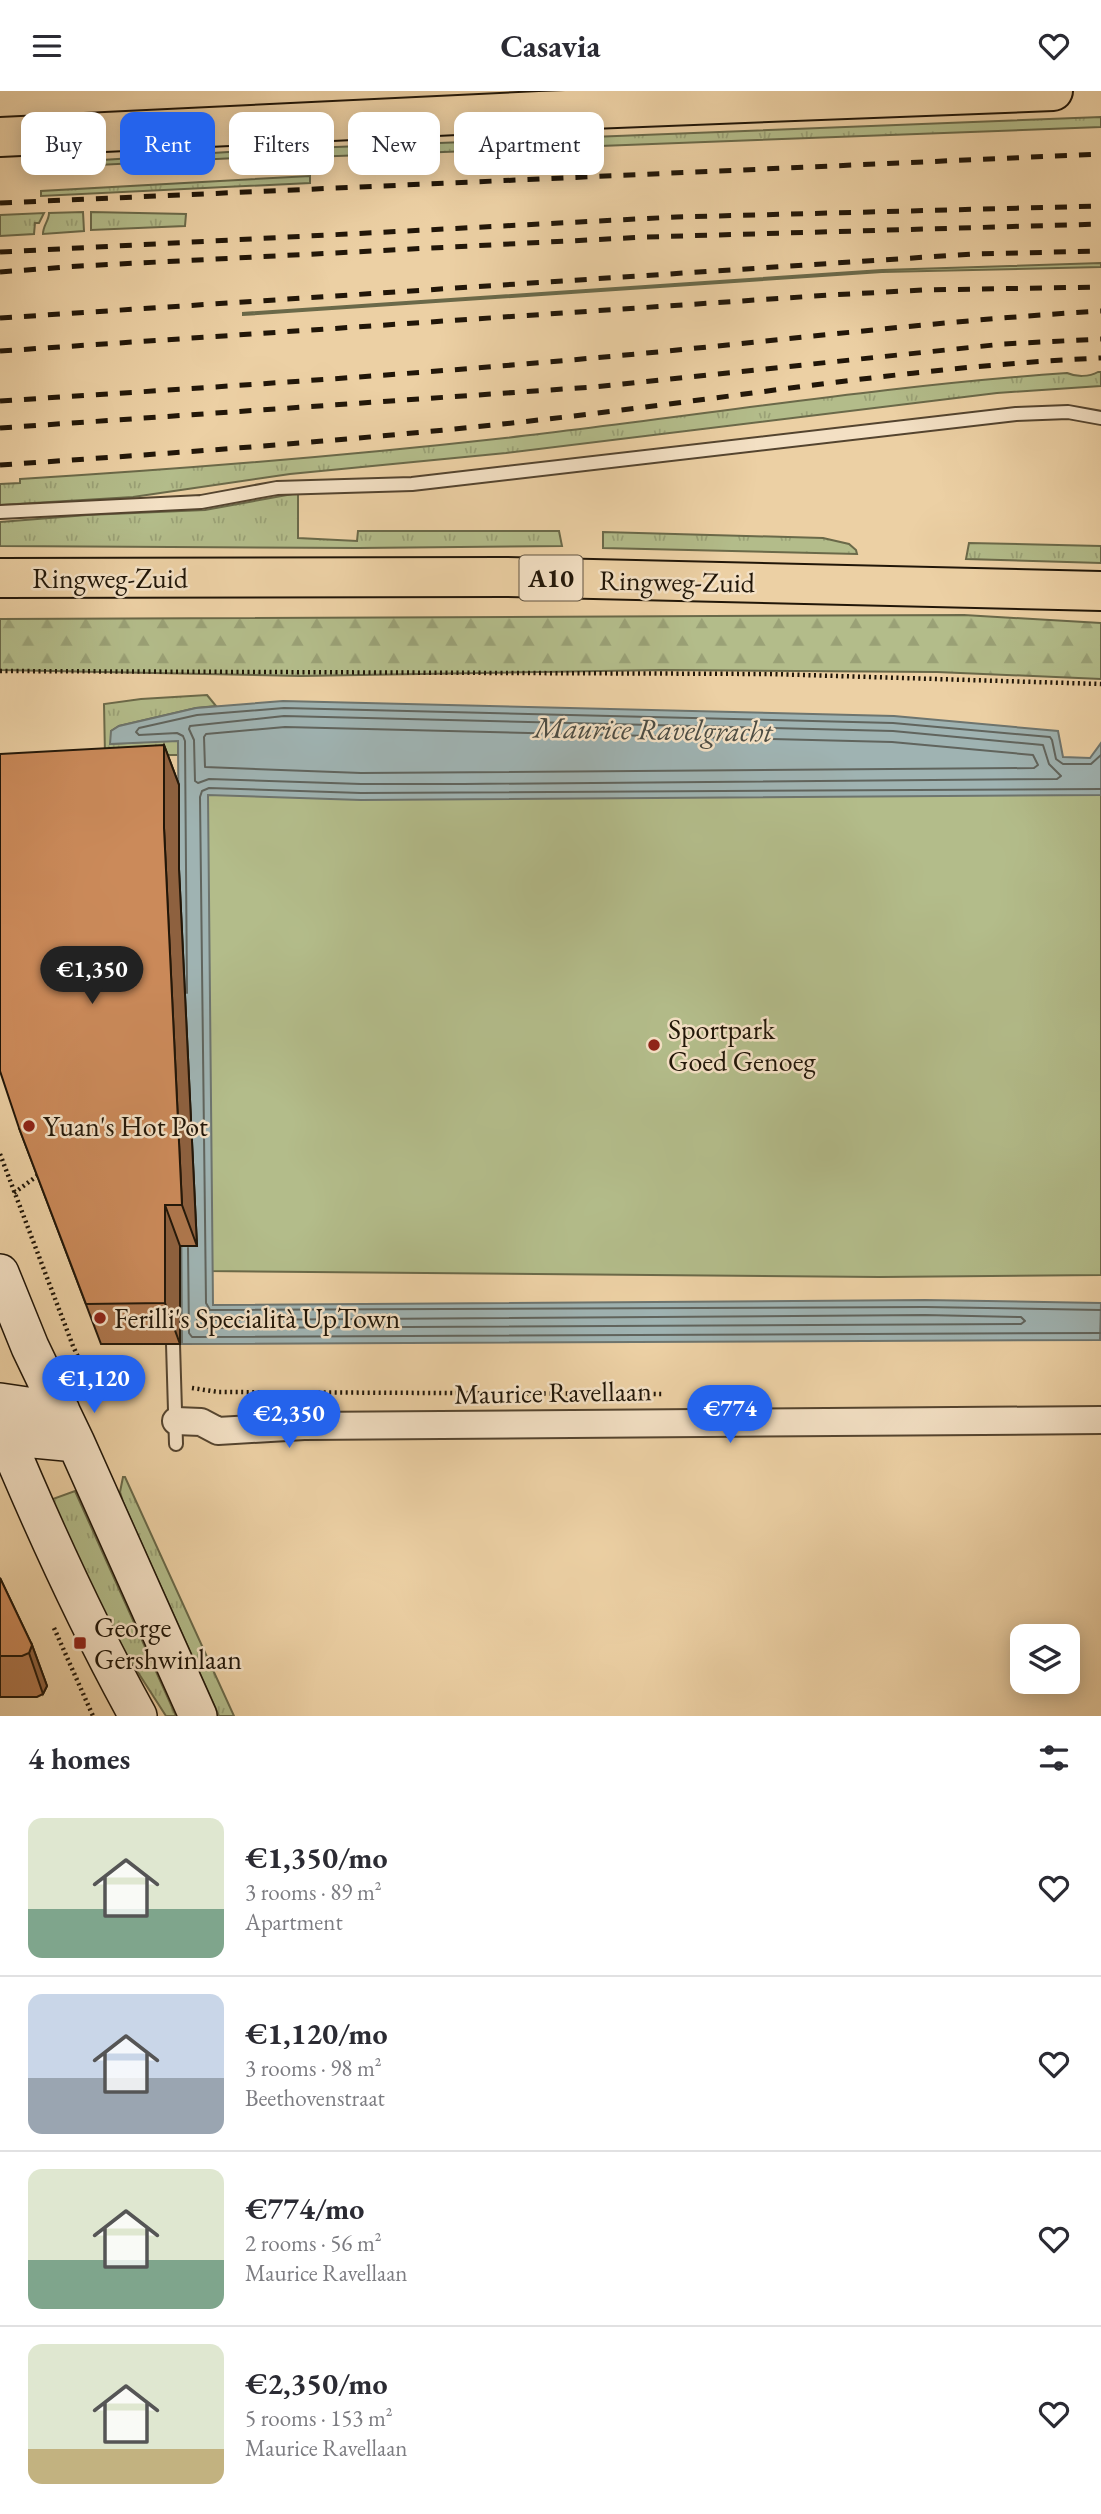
<!DOCTYPE html>
<meta charset="utf-8">
<style>
body{margin:0;font-family:"EB Garamond",serif;background:#f2f2f3;color:#2b2b33;height:100vh;display:flex;flex-direction:column;font-size:26px;white-space:nowrap}
*{box-sizing:border-box;margin:0}
p{font-size:23px;color:#7c7c81}
.icon{flex:none;width:38px;height:38px;fill:none;stroke:currentColor;stroke-width:2;stroke-linecap:round;stroke-linejoin:round}
.map{position:relative;height:1625px;overflow:hidden}
.drawer{display:flex;flex-direction:column;background:#fff;flex:1}
.drawer>*{flex:none}
.guide{position:absolute;left:21px;top:21px;width:700px;height:63px;display:flex;gap:14px}
.controls{position:absolute;left:1010px;top:1533px;display:grid;gap:14px}
.controls a{display:grid;place-items:center;width:70px;height:70px;border-radius:14px;background:#fff;box-shadow:0 4px 18px #0003;font-size:35px}
.price{position:absolute;translate:-50% -60px;padding:0 16px;border-radius:24px;background:#2563eb;color:#fff;font-size:23px;line-height:46px;filter:drop-shadow(0 2px 4px #0008)}
.price::after{content:'';position:absolute;left:50%;top:42px;width:21px;height:16px;margin-left:-10px;background:inherit;clip-path:polygon(0 0,100% 0,50% 100%)}
.price.current{background:#222;color:#fff}
ul{padding:0;list-style:none}
li{display:flex;align-items:center;gap:21px;height:175px;padding:0 28px}
li+li{border-top:2px solid #e1e1e2}
li span{display:grid;place-items:center;flex:none;width:196px;height:140px;border-radius:14px;color:#555}
li>.icon{margin-inline-start:auto}
span .icon{width:84px;height:84px;fill:#fffc;stroke-width:1}
li b{font-size:30px}
h2{display:flex;justify-content:space-between;align-items:center;height:84px;padding:0 28px;font-size:30px}
.pill{padding:0 24px;border-radius:14px;background:#fff;box-shadow:0 4px 18px #0003;font-size:24px;line-height:63px}
.pill.current{background:#2563eb;color:#fff}
header{display:flex;justify-content:space-between;align-items:center;height:91px;padding:0 28px;background:#fff;font-size:32px;font-weight:700}
.map>svg:first-child{display:block}
.grass{fill:url(#grass-tufts);stroke:#6a6949;stroke-width:2}
.forest{fill:url(#forest-firs);stroke:#6a6949;stroke-width:2}
.pitch{fill:#b3bc8a;stroke:#6a6949;stroke-width:2}
.water{fill:#9fb3b2;stroke:#6d746e;stroke-width:2}
.lines{fill:none;stroke-linecap:round;stroke-linejoin:round}
.shore{stroke:#60645d;stroke-width:2}
.lane-casing{stroke:#54442f;stroke-width:16}
.street-casing{stroke:#54442f;stroke-width:30}
.secondary-casing{stroke:#211608;stroke-width:40}
.highway-casing{stroke:#211608;stroke-width:42}
.path{stroke:#211608;stroke-width:4.5;stroke-dasharray:2 3.5;stroke-linecap:butt}
.lane{stroke:#f3e0c4;stroke-width:12}
.street{stroke:#f3e0c4;stroke-width:26}
.secondary{stroke:#f3e0c4;stroke-width:37}
.highway{stroke:#ecd0a4;stroke-width:38}
.rail{stroke:#211608;stroke-width:5;stroke-dasharray:12 12;stroke-linecap:butt}
.wall{fill:#af774d;stroke:#211608;stroke-width:2}
.shaded-wall{fill:#8e613f;stroke:#211608;stroke-width:2}
.building{fill:#cb8a5a;stroke:#211608;stroke-width:2}
.poi-dot{fill:#8f2418;stroke:#f3e0c4;stroke-width:2.5}
.labels{text-anchor:middle;dominant-baseline:central;stroke-width:5;stroke-linejoin:round;paint-order:stroke}
.shield{fill:#f3e0c4;stroke:#605340;stroke-width:2}
.shield-label{font-size:26px;font-weight:bold;fill:#211608}
.street-label{font-size:28px;fill:#211608;stroke:#f3e0c4}
.poi-label{font-size:28px;fill:#211608;stroke:#f3e0c4;text-anchor:start}
.water-label{font-size:30px;font-style:italic;fill:#4d4d44;stroke:#f3e0c4}
</style>
<header><svg class="icon" aria-label="menu" viewBox="0 0 24 24"><path d="M4 6h16M4 12h16M4 18h16"/></svg>Casavia<svg class="icon" aria-label="heart" viewBox="0 0 24 24"><path d="M12 20l-8-8c-3-5 5-10 8-4 3-6 11-1 8 4z"/></svg></header>
<div class="map">
<svg width="1101" height="1625" viewBox="0 0 1101 1625">
<defs>
<pattern id="grass-tufts" width="24" height="20" patternUnits="userSpaceOnUse" patternTransform="scale(1.75)"><rect width="24" height="20" fill="#b3bc8a"/><path d="M3 7l-1-3M5 7V3M7 7l1-3M15 17l-1-3M17 17v-4M19 17l1-3" fill="none" stroke="#9aa176"/></pattern>
<pattern id="forest-firs" width="22" height="20" patternUnits="userSpaceOnUse" patternTransform="scale(1.75)"><rect width="22" height="20" fill="#b3bc8a"/><path d="M5 1l3.5 6h-7zM16 11l3.5 6h-7z" fill="#9aa176"/></pattern>
</defs>
<rect width="100%" height="100%" fill="#ecd0a4"/>
<filter id="stains"><feTurbulence type="fractalNoise" baseFrequency=".00286" numOctaves="4"/><feColorMatrix values="0 0 0 0 .2 0 0 0 0 .09 0 0 0 0 .02 0 0 0 .5 -.17"/></filter>
<radialGradient id="worn" r=".72"><stop offset=".6" stop-color="#630" stop-opacity="0"/><stop offset="1" stop-color="#630" stop-opacity=".3"/></radialGradient>
<!-- grass -->
<path class="grass" d="M1101,26v10l-843,32 -1,-2 -218,11v-4l219,-14z
M310,85v7l-269,13v-5z
M83,121l1,19 -41,3c0,-9 6,-13 6,-21z
M91,121l95,2 -1,12 -94,4z
M44,122l-5,10h-4l-1,11 -34,2v-21z
M1101,172v4l-219,5 -639,43v-2l639,-43z
M1098,281h3v14l-104,7 -491,60 -216,21 -157,23 -133,8v-21l20,-1v-4c162,-10 324,-23 485,-41 187,-21 374,-52 562,-65 9,4 22,4 31,-1z
M298,402v45l59,3 1,-10h201l3,15 -204,2 -358,-2v-24l87,-7 118,-5z
M603,441l220,6 26,6 7,6 1,4 -254,-6z
M969,452l132,3v17l-135,-4z
M207,604l9,11 -20,2 -77,18 -8,5v13l67,-4v15h-73l-1,-51 37,-5z
M123,1386h2l109,239h-15l-96,-214 -3,-10z
M75,1400l101,225h-10l-61,-95 -55,-121z"/>
<!-- forest -->
<path class="forest" d="M964,524l137,8v56l-164,-7 -275,-2 -361,6 -301,-6v-51z"/>
<!-- pitch -->
<path class="pitch" d="M1101,690v494l-221,2 -673,-6v-476z"/>
<!-- water -->
<path class="water" d="M283,610l611,15 164,15 5,26 27,1 11,-15v52l-740,5 -153,-5 5,510 712,-5 176,3 -1,37 -918,4 -4,-603 -68,3 1,-13 8,-5 77,-18z"/>
<g class="lines">
<!-- shore -->
<path class="shore" d="M284,625l609,15 150,14 6,19 12,12 -4,3 -593,5h-103l-152,-5 -11,4 -3,-2 -1,-41 -5,-11 1,-3z
M285,636l607,15 141,13 5,10 -4,3 -673,5 -156,-6 -1,-30 2,-3z
M1101,698l-740,4 -152,-5 -7,3 -2,6 6,506 4,7 715,-3 176,3
M187,902l-2,-252 -2,-5 -6,-3 -38,2 -3,-3 3,-4 58,-13 87,-7 609,15 157,14 2,3 4,19 7,5h28l10,-9
M188,1157l1,85 3,4 909,-4
M200,1224l15,5 710,-5 96,2 4,4 -4,3 -820,4 -4,-3v-7z"/>
<!-- lane casing -->
<g class="lane-casing">
<path id="lane" d="M0,421l201,-10 76,-14 135,-4 604,-70 52,-2 33,6
M173,1253l3,100"/>
</g>
<!-- street casing -->
<g class="street-casing">
<path id="street" d="M176,1330l25,1 17,9 86,-5 797,-6"/>
</g>
<!-- secondary casing -->
<g class="secondary-casing">
<path id="secondary" d="M0,1182l30,74 46,96 122,273
M0,1311l61,9
M0,1333c41,99 86,198 138,292
M0,1345l76,7"/>
</g>
<!-- highway casing -->
<g class="highway-casing">
<path id="highway" d="M0,46l540,-26 513,-20
M0,487l505,-1 596,14"/>
</g>
<!-- path -->
<path class="path" d="M0,580l771,3 330,10
M0,1063l73,192 17,37
M14,1102l27,-20
M192,1297l26,4 445,2
M54,1537l39,88"/>
<!-- lane -->
<use href="#lane" class="lane"/>
<!-- street -->
<use href="#street" class="street"/>
<!-- secondary -->
<use href="#secondary" class="secondary"/>
<!-- highway -->
<use href="#highway" class="highway"/>
<!-- rail -->
<path class="rail" d="M0,112l1101,-49
M0,161l676,-35 425,-11
M0,181l80,-6 566,-29 455,-13
M0,227l973,-64 128,-3
M0,260l830,-56 93,-5 178,-3
M0,310c198,-13 395,-25 593,-43 169,-15 338,-37 508,-47
M0,337l593,-41 410,-43 98,-5
M0,374c189,-13 377,-26 565,-48 179,-21 356,-51 536,-59"/>
</g>
<!-- wall -->
<path class="wall" d="M164,654l15,40v84l18,377h-17v98h-79l-82,-216z
M0,1487l32,67 15,41 -4,8 -6,3h-37z"/>
<!-- shaded-wall -->
<path class="shaded-wall" d="M164,654l15,40v84l18,377 -15,-41 -18,-377z
M165,1114l15,41v98l-15,-41z
M32,1554l15,41 -4,8 -14,-41z"/>
<!-- building -->
<path class="building" d="M164,654v83l18,377h-17v98l-79,1 -67,-176 -19,-57v-317z
M0,1487l32,67 -3,8 -7,3h-22z"/>
<!-- markers -->
<g class="poi-dot">
<circle cx="654" cy="954" r="7"/>
<circle cx="29" cy="1035" r="7"/>
<circle cx="100" cy="1227" r="7"/>
<rect x="73" y="1545" width="14" height="14" rx="3.5"/>
</g>
<g class="labels">
<!-- shield labels -->
<rect class="shield" x="519.5" y="464.5" width="63" height="45" rx="5"/>
<g class="shield-label">
<text x="551" y="487">A10</text>
</g>
<!-- street labels -->
<g class="street-label">
<text x="110" y="487">Ringweg-Zuid</text>
<text transform="translate(677 490) rotate(1)">Ringweg-Zuid</text>
<text transform="translate(553 1301) rotate(-1)">Maurice Ravellaan</text>
</g>
<!-- poi labels -->
<g class="poi-label">
<text x="668" y="938">Sportpark<tspan x="668" dy="32">Goed Genoeg</tspan></text>
<text x="43" y="1035">Yuan's Hot Pot</text>
<text x="114" y="1227">Ferilli's Specialità UpTown</text>
<text x="94" y="1536">George<tspan x="94" dy="32">Gershwinlaan</tspan></text>
</g>
<!-- water labels -->
<g class="water-label">
<text transform="translate(653 638) rotate(1)">Maurice Ravelgracht</text>
</g>
</g>
<rect width="100%" height="100%" filter="url(#stains)"/>
<rect width="100%" height="100%" fill="url(#worn)"/>
</svg>
<div class="controls">
<a><svg class="icon" aria-label="layers" viewBox="0 0 24 24"><path d="M12 4l9 5-9 5-9-5zM3 14l9 5 9-5"/></svg></a>
</div>
<b class="price current" style="left:92px;top:915px">€1,350</b>
<b class="price" style="left:94px;top:1324px">€1,120</b>
<b class="price" style="left:730px;top:1354px">€774</b>
<b class="price" style="left:289px;top:1359px">€2,350</b>
<div class="guide">
<a class="pill">Buy</a>
<a class="pill current">Rent</a>
<a class="pill">Filters</a>
<a class="pill">New</a>
<a class="pill">Apartment</a>
</div>
</div>
<section class="drawer">
<h2>4 homes<svg class="icon" aria-label="filters" viewBox="0 0 24 24"><path d="M4 7h16M4 17h16"/><circle cx="9" cy="7" r="2"/><circle cx="15" cy="17" r="2"/></svg></h2>
<ul>
<li><span style="background:linear-gradient(#dfe7d0 65%,#7fa58c 0)"><svg class="icon" aria-label="home" viewBox="0 0 24 24"><path d="M3 11l9-7 9 7M6 9v11h12V9"/></svg></span><div><b>€1,350/mo</b><p>3 rooms · 89 m²</p><p>Apartment</p></div><svg class="icon" aria-label="heart" viewBox="0 0 24 24"><path d="M12 20l-8-8c-3-5 5-10 8-4 3-6 11-1 8 4z"/></svg></li>
<li><span style="background:linear-gradient(#c9d6e8 60%,#9aa5b1 0)"><svg class="icon" aria-label="home" viewBox="0 0 24 24"><path d="M3 11l9-7 9 7M6 9v11h12V9"/></svg></span><div><b>€1,120/mo</b><p>3 rooms · 98 m²</p><p>Beethovenstraat</p></div><svg class="icon" aria-label="heart" viewBox="0 0 24 24"><path d="M12 20l-8-8c-3-5 5-10 8-4 3-6 11-1 8 4z"/></svg></li>
<li><span style="background:linear-gradient(#dfe7d0 65%,#7fa58c 0)"><svg class="icon" aria-label="home" viewBox="0 0 24 24"><path d="M3 11l9-7 9 7M6 9v11h12V9"/></svg></span><div><b>€774/mo</b><p>2 rooms · 56 m²</p><p>Maurice Ravellaan</p></div><svg class="icon" aria-label="heart" viewBox="0 0 24 24"><path d="M12 20l-8-8c-3-5 5-10 8-4 3-6 11-1 8 4z"/></svg></li>
<li><span style="background:linear-gradient(#dfe7d0 75%,#c2b280 0)"><svg class="icon" aria-label="home" viewBox="0 0 24 24"><path d="M3 11l9-7 9 7M6 9v11h12V9"/></svg></span><div><b>€2,350/mo</b><p>5 rooms · 153 m²</p><p>Maurice Ravellaan</p></div><svg class="icon" aria-label="heart" viewBox="0 0 24 24"><path d="M12 20l-8-8c-3-5 5-10 8-4 3-6 11-1 8 4z"/></svg></li>
</ul>
</section>
